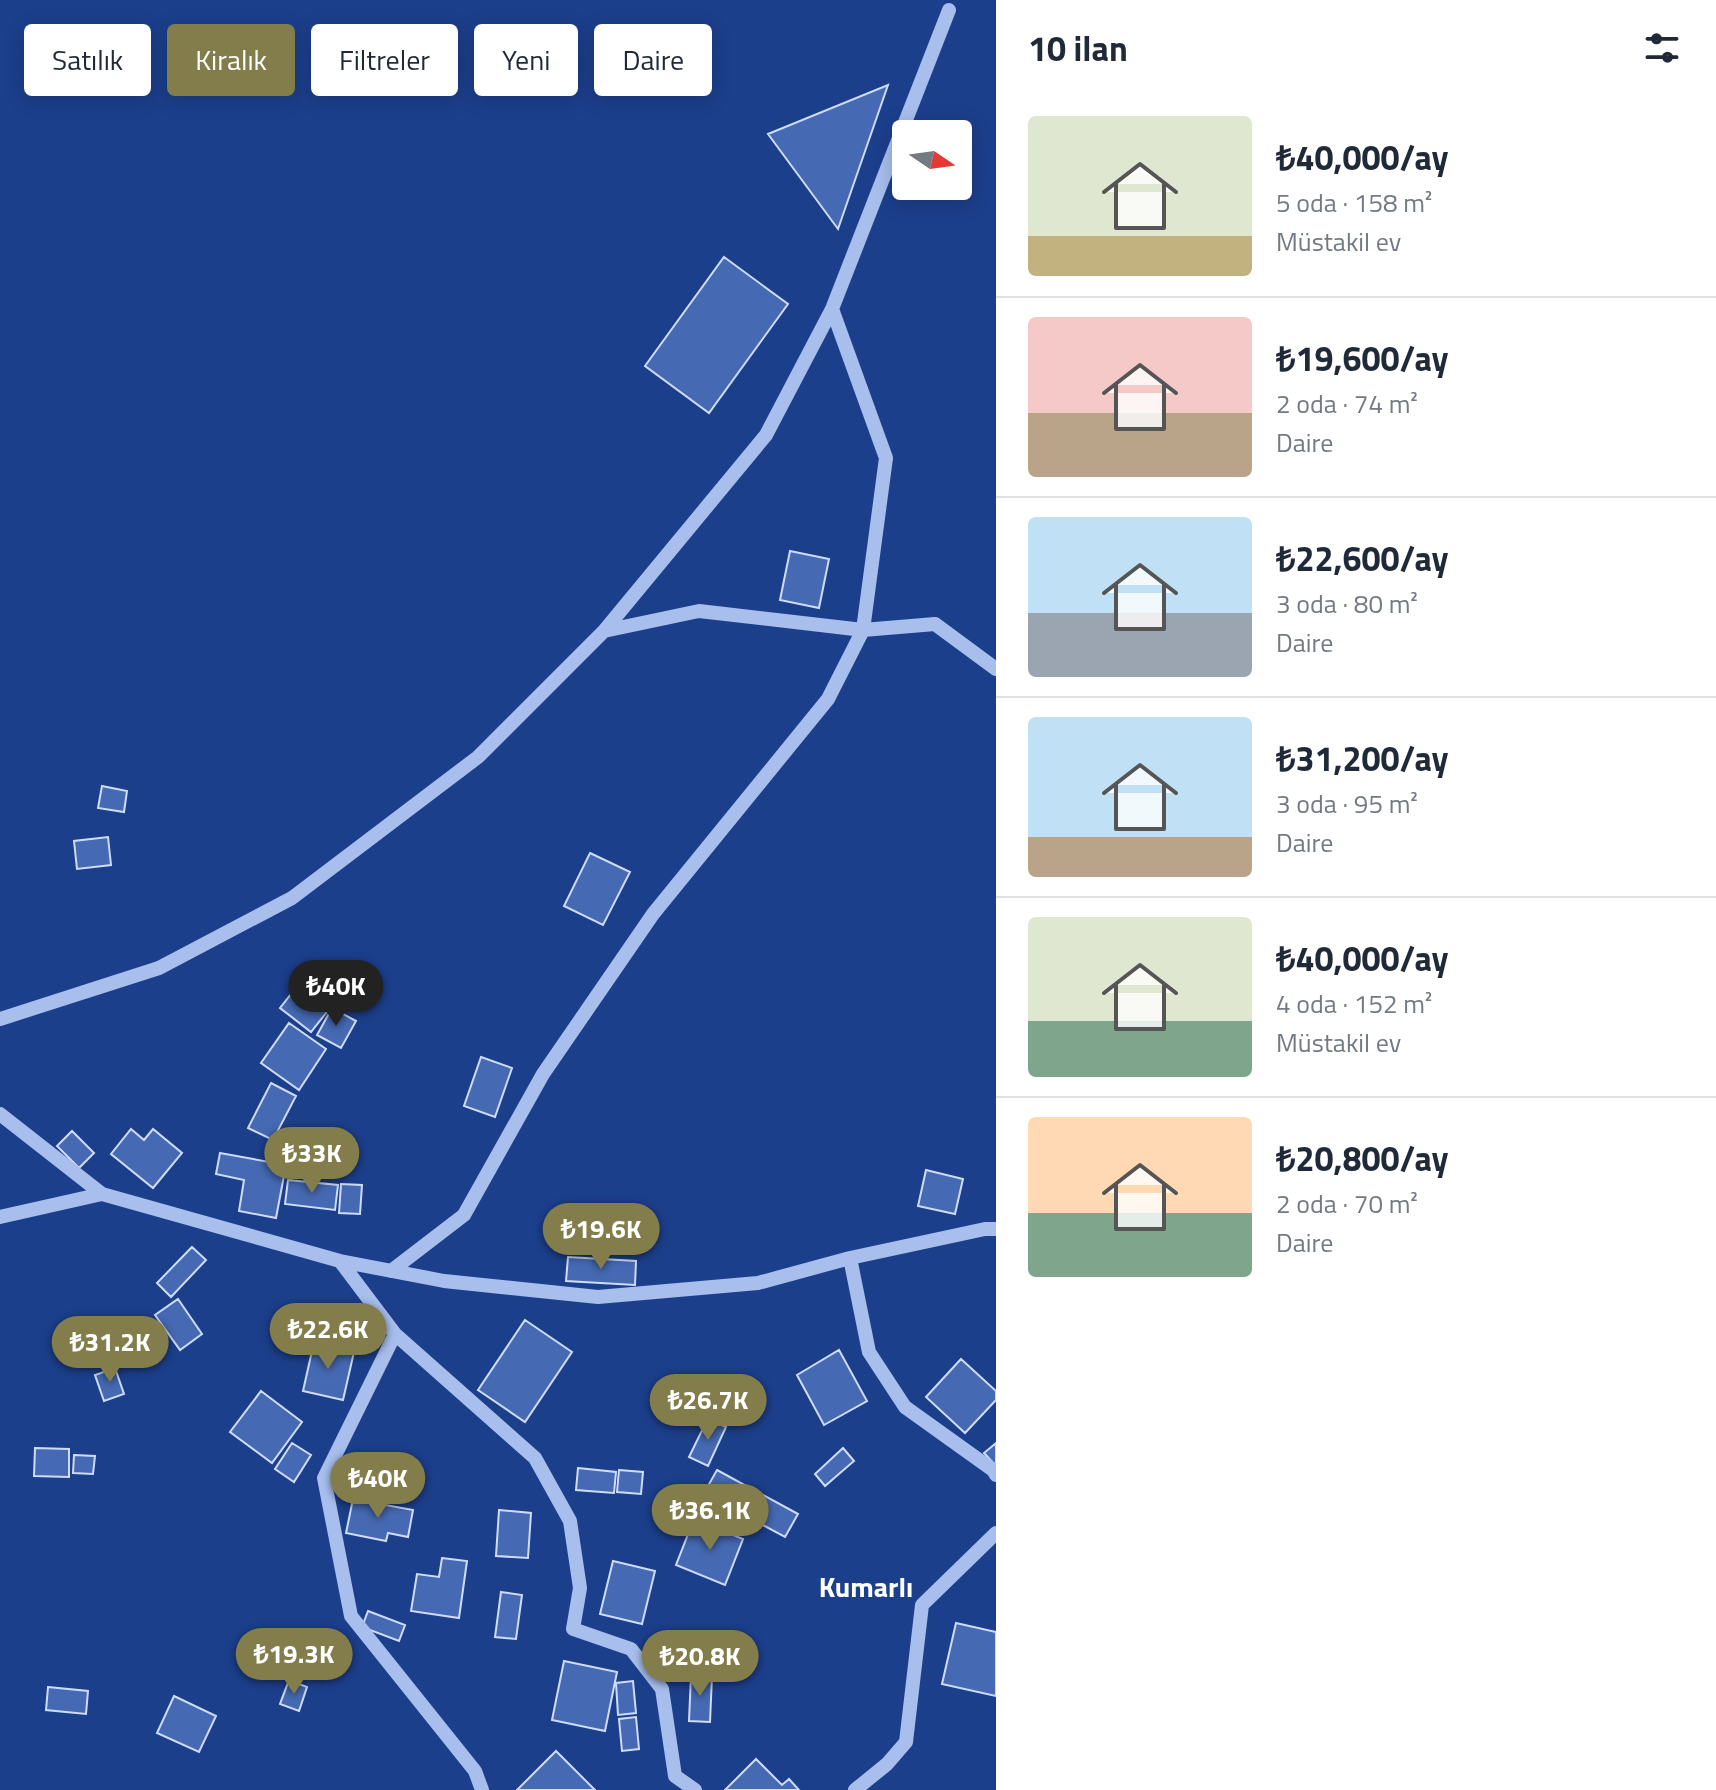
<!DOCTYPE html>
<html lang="tr">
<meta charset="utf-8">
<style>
body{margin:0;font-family:"Titillium Web",sans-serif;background:#f2f2f3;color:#1f2937;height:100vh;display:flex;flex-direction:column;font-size:30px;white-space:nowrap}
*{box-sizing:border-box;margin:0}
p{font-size:26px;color:#747a83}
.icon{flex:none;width:44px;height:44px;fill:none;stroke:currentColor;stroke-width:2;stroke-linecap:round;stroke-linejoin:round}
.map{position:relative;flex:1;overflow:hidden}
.drawer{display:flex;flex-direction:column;background:#fff;width:720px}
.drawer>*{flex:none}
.hud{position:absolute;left:24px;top:24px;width:760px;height:72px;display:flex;gap:16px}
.needle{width:52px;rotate:103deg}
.buttons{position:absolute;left:892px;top:120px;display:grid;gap:16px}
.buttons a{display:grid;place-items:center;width:80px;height:80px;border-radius:8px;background:#fff;box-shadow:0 4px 20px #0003;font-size:40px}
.price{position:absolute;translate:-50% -68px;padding:0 18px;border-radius:28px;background:#837d4c;color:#fff;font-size:26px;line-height:52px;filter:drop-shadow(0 2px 4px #0008)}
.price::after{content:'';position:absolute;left:50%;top:48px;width:24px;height:18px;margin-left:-12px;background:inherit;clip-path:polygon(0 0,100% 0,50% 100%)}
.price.current{background:#222;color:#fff}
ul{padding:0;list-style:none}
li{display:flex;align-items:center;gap:24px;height:200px;padding:0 32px}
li+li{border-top:2px solid #e0e1e3}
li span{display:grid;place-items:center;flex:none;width:224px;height:160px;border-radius:8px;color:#555}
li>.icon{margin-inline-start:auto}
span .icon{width:96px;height:96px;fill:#fffc;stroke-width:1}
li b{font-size:34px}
h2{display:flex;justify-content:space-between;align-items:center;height:96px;padding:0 32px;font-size:34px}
.tag{padding:0 28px;border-radius:8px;background:#fff;box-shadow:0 4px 20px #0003;font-size:28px;line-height:72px}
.tag.current{background:#837d4c;color:#fff}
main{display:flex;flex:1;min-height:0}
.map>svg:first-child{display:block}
.building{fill:#4569b3;stroke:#cedcf9;stroke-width:2}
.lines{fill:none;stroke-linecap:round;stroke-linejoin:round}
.minor{stroke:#a8bfed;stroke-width:14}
.labels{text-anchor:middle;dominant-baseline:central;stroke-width:6;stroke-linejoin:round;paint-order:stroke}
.quarter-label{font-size:28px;font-weight:bold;fill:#fff;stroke:#1c3f8c}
</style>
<main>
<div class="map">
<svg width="996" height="1790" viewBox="0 0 996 1790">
<rect width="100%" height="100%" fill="#1c3f8c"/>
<!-- building -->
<path class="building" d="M888,85l-50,144 -70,-95z
M724,257l64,47 -79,109 -64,-47z
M790,551l39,8 -10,49 -39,-8z
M102,786l25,5 -3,21 -26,-4z
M108,837l3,28 -34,4 -3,-28z
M590,853l40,19 -27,53 -39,-19z
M299,984l31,24 -19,24 -31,-24z
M332,1008l24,13 -15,27 -24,-13z
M289,1023l37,26 -27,41 -38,-27z
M481,1057l31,11 -17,49 -31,-11z
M271,1083l25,13 -23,44 -25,-12z
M131,1129l13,11 9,-11 29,24 -29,35 -42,-34z
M72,1131l22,22 -15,15 -22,-22z
M220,1153l66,12 -10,53 -37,-7 5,-31 -28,-6z
M926,1170l37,9 -8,35 -37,-8z
M288,1180l50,5 -3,25 -50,-6z
M341,1184l21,1 -2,29 -21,-1z
M192,1247l14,13 -35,37 -14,-14z
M568,1257l68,4 -1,24 -69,-4z
M178,1299l24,35 -22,16 -25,-35z
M525,1320l47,32 -47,70 -47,-32z
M314,1342l40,10 -11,48 -40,-9z
M839,1350l28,51 -43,24 -27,-50z
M961,1359l35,32v9l-31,33 -39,-36z
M115,1368l9,26 -20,7 -9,-26z
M734,1375l28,12 -9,20 -28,-12z
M261,1391l41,31 -30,41 -42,-31z
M708,1418l18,9 -18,39 -19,-9z
M292,1443l19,12 -17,27 -19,-13z
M996,1443v23l-12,-13z
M35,1448l34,1v28l-35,-1z
M843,1448l11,13 -29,25 -10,-12z
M74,1455l21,1 -2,18 -20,-1z
M578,1468l38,4 -2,21 -38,-3z
M619,1470l24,2 -2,22 -24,-2z
M717,1470l81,44 -13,23 -81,-44z
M353,1499l60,11 -5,27 -20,-4 -2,8 -40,-8z
M499,1510l32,3 -3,45 -32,-2z
M694,1519l49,20 -18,46 -49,-20z
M442,1558l25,3 -8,57 -48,-7 6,-37 22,3z
M613,1561l42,10 -13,53 -42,-10z
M501,1592l21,3 -6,44 -21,-2z
M368,1611l37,14 -6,16 -37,-14z
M956,1623l40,9v64l-54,-12z
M564,1661l53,11 -12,59 -53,-11z
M691,1675l21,1 -2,46 -21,-1z
M289,1680l18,7 -8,24 -19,-7z
M633,1681l3,32 -18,2 -2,-32z
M48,1687l40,4 -2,23 -40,-4z
M174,1696l42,20 -17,36 -42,-19z
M636,1717l3,32 -17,2 -3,-32z
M556,1751l39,39h-78z
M756,1759l26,26 7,-6 10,11h-74z"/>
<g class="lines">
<!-- minor -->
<path class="minor" d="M604,631l95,-20 164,19 72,-6 61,45
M0,1019l159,-51 133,-70 186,-141 126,-126 162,-196 66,-126 117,-299
M0,1114l102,80 238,67 104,20 154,16 160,-14 92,-25 135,-29h11
M0,1217l102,-23
M850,1258l19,94 36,55 88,63 3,5
M340,1261l55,73 140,124 35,63 10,67 -7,41 58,20 31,40 13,87 20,14
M391,1271l73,-56 79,-141 110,-160 175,-215 35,-69 23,-172 -54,-149
M395,1334l-71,144 27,138 124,155 7,19
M855,1790l32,-26 19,-22 16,-137 74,-72"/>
</g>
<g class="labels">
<!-- quarter labels -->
<g class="quarter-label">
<text x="866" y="1586">Kumarlı</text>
</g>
</g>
</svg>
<div class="buttons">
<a><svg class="needle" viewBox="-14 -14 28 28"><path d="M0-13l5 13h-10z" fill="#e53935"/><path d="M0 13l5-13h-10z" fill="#747a83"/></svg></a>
</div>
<b class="price current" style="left:336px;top:1028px">₺40K</b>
<b class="price" style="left:312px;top:1195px">₺33K</b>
<b class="price" style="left:601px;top:1271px">₺19.6K</b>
<b class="price" style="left:328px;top:1371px">₺22.6K</b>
<b class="price" style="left:110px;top:1384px">₺31.2K</b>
<b class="price" style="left:708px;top:1442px">₺26.7K</b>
<b class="price" style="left:378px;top:1520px">₺40K</b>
<b class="price" style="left:710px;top:1552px">₺36.1K</b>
<b class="price" style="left:294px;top:1696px">₺19.3K</b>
<b class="price" style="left:700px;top:1698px">₺20.8K</b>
<div class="hud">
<a class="tag">Satılık</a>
<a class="tag current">Kiralık</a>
<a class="tag">Filtreler</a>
<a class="tag">Yeni</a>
<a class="tag">Daire</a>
</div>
</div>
<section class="drawer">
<h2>10 ilan<svg class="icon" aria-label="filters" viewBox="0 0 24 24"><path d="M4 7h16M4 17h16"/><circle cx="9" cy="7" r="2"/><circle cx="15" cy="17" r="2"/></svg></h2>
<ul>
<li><span style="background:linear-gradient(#dfe7d0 75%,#c2b280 0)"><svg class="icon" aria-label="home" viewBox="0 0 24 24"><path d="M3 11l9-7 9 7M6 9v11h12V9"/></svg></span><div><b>₺40,000/ay</b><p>5 oda · 158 m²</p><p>Müstakil ev</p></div></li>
<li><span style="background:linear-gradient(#f6c9c9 60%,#b9a48a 0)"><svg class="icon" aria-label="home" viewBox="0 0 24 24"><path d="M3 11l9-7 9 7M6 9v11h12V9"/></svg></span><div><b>₺19,600/ay</b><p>2 oda · 74 m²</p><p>Daire</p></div></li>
<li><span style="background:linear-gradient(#bfe0f5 60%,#9aa5b1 0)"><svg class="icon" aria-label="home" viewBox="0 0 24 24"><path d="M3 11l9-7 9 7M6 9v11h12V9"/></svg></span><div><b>₺22,600/ay</b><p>3 oda · 80 m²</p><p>Daire</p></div></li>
<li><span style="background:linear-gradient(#bfe0f5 75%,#b9a48a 0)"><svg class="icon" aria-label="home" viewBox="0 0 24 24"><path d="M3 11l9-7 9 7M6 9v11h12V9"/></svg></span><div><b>₺31,200/ay</b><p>3 oda · 95 m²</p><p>Daire</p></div></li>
<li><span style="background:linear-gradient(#dfe7d0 65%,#7fa58c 0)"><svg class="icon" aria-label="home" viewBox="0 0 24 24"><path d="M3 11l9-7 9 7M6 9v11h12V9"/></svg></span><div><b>₺40,000/ay</b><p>4 oda · 152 m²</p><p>Müstakil ev</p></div></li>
<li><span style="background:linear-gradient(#ffd9b3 60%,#7fa58c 0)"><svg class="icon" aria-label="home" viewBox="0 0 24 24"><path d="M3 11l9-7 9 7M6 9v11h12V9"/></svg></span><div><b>₺20,800/ay</b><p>2 oda · 70 m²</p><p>Daire</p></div></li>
</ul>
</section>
</main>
